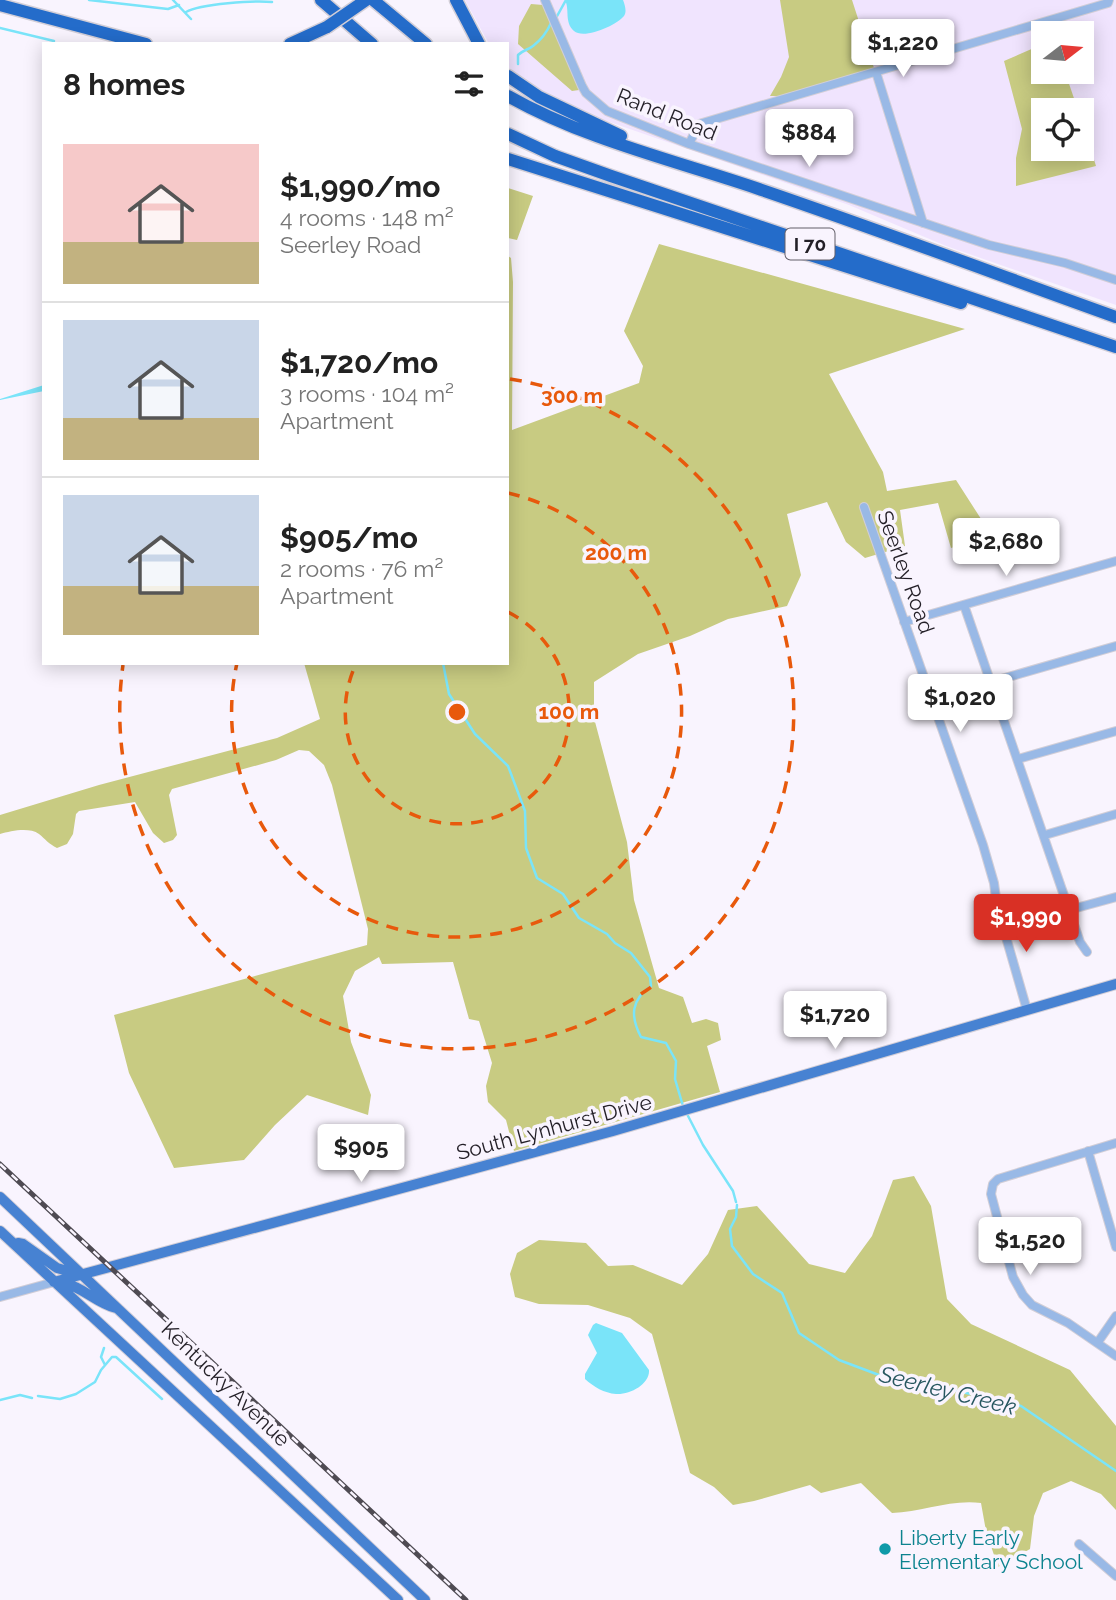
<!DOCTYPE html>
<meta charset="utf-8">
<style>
body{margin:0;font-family:Raleway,sans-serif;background:#f6f6f6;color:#222;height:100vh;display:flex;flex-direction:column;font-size:26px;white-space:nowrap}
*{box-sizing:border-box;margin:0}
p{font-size:23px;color:#767676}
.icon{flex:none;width:38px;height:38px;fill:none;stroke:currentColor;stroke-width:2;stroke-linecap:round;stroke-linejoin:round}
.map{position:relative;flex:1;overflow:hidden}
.panel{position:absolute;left:42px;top:42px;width:467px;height:623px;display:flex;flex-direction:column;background:#fff;border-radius:0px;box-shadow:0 4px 18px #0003}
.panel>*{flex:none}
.needle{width:46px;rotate:74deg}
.controls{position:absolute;left:1031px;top:21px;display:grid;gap:14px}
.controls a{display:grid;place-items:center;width:63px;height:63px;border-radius:0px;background:#fff;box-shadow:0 4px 18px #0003;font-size:35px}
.price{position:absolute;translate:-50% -60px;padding:0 16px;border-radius:7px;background:#fff;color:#222;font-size:23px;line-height:46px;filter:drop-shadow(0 2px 4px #0008)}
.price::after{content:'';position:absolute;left:50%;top:42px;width:21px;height:16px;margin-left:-10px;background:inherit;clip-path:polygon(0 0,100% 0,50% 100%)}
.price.current{background:#d93025;color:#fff}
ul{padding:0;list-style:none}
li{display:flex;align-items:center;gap:21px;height:175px;padding:0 21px}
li+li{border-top:2px solid #e0e0e0}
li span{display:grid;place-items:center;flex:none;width:196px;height:140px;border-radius:0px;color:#555}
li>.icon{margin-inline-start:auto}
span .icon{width:84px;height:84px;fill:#fffc;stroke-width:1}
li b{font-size:30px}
h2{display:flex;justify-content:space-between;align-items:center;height:84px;padding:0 21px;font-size:30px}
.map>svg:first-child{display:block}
.built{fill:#f0e4fe;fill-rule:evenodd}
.green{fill:#c8cb82}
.water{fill:#7ae4f9}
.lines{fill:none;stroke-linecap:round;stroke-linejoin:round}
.stream{stroke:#7ae4f9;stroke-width:2.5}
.minor-casing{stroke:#d2ced7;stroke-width:10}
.major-casing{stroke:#d2ced7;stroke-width:12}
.highway-casing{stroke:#d2ced7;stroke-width:15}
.minor{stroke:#99b9e6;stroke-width:8}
.major{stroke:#4782d2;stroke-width:10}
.highway{stroke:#246cca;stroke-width:12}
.rail-casing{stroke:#4f4b53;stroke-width:5}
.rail{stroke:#f9f4fe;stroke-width:2.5;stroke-dasharray:8;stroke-linecap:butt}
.highway-bridge-casing{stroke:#d2ced7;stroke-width:15;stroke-linecap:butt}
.highway-bridge{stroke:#246cca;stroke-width:12}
.ring{fill:none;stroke:#e8590c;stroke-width:3.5;stroke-dasharray:12 9}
.culture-dot{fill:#0f9aa8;stroke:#f9f4fe;stroke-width:2.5}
.labels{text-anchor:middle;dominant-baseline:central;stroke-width:7;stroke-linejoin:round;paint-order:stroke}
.shield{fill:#f9f4fe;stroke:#635f68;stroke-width:2}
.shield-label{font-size:19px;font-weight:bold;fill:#231f27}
.street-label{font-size:21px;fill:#231f27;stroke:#f9f4fe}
.culture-label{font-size:21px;fill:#0d838f;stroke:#f9f4fe;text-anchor:start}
.water-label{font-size:23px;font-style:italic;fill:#285760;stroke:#f9f4fe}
.centre{fill:#e8590c;stroke:#f9f4fe;stroke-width:3.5}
.ring-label{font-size:21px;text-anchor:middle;font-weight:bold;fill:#e8590c;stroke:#f9f4fe;stroke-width:7;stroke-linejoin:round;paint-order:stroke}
</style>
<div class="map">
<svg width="1116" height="1600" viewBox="0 0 1116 1600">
<rect width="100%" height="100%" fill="#f9f4fe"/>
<!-- built -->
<path class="built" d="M465,0h651v305l-170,-59 -97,-41 -251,-87 -22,-10 -36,-17 -32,-24v-23h-19zM1043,33h39v39h-39zM1043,110h39v39h-39z"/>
<!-- green -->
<path class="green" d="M780,0h72l22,68 -94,28h-10l11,-19 8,-20z
M531,4l12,1 36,85 -7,1 -54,-47 1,-18z
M1043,44v28h22l13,38h-35v39h39v-28l14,45 -80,20v-28l6,-29 -18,-68z
M508,188l25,8 -16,44 -9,-2z
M659,244l306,85 -136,45 54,98 4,19 69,-11 36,56 -41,12 -13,-45 -38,7 5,36 -40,12 -19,-16 -19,-40 -40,12 14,61 -14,31 -59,13 -38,17 -52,18 -44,28v36l33,124 7,58 25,88 24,9 9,26 14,-4 12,4 3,17 -14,6 13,46 -206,59 -8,-31 -18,-18 -2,-16 6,-23 -13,-42 -10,-2 -16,-57 -71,2 -3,-7 -24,14 -12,25 8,46 20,53 -3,20 -61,-20 -32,30 -31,35 -70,8 -45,-95 -15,-58 253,-70 1,-16 -36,-144 -8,-20 -15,-14 -10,-1 -23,10 -104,29 -3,6 8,40 -4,5 -9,3 -11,-10 -18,-31 -56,9 -3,3 -3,20 -6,10 -10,4c-8,-4 -12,-9 -18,-14 -10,-7 -28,-3 -39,0v-19l99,-30 178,-47 43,-19 -16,-56h204v-407l3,2 2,24 -1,148 127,-47 4,-17 -19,-35z
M914,1176l17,30 16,93 24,25 99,46 46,56v84l-15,-16 -30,-13 -28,12 -9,23 -4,33 -32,18 -12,-36 -5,-28c-30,-4 -59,9 -89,10l-31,-30 -40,10 -11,-8 -56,16 -21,4 -19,-18 -24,-14 -38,-139 -22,-16 -42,-13 -49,-1 -24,-7 -5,-23 7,-21 22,-13 47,3 22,23 25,-1 49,20 26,-31 20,-44 29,-4 52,58 36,9 27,-37 21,-56z"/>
<!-- water -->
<path class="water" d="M565,0h58c2,5 4,12 1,16 -7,9 -40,24 -50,15 -10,-9 -4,-21 -9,-31z
M44,385v6l-44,9v-1z
M596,1323l26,10 27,37c1,14 -19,25 -33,24 -12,-1 -22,-7 -31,-15v-5l12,-21 -9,-18 5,-10z"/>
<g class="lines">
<!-- stream -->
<path class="stream" d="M89,0l79,9 11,-4
M173,0l18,19
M186,12c14,-8 69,-12 86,-10
M556,18l10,-18
M0,28l54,13
M518,64v-9c5,-5 10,-5 15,-9 8,-6 14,-14 18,-23
M443,663l6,31 26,40 33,32 17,45 1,37 11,30 26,16 16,24 28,16 8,9 16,10 19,24 1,9c-20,14 -21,30 -10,51l25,6 10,18 -1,18 8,27
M686,1112l17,33 30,46 3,11
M737,1205l-1,12 -6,12 2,17 21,28 29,19 17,40 40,27 48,18 33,4 101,24 95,65
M104,1348l-3,9 4,8
M38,1396l22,3 16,-5 19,-12 6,-12 11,-13h4l46,42
M0,1400l20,-5 12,3"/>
<!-- minor casing -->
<g class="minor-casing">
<path id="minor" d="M545,0l37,86 4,7 21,18 82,33 300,101 76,18 51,17
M876,72l47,151
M689,144l10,-20 409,-121 1,-3
M864,507l119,338 11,38 3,23 30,104
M964,605l116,337 7,10
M904,622l212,-61
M991,682l125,-36
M1018,759l98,-28
M1045,835l71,-21
M1069,910l47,-13
M1116,1143l-118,36 -5,5 -2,10 22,83 10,18 9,10 36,18 48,33
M1088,1151l28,96
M0,1297l54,-15
M1098,1342l18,-26
M1079,1544l37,32"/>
</g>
<!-- major casing -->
<g class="major-casing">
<path id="major" d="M0,1197l425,403
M0,1231l398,369
M18,1243l5,1 34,24 21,6
M54,1282l559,-151 503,-147
M61,1282c21,4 35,21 55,26"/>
</g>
<!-- highway casing -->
<g class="highway-casing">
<path id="highway" d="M321,0l51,44
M373,0l53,44
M456,0l23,44
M0,5l146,39
M290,44l37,-17
M508,76l31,21 82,39
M508,96c76,43 165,64 248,92 121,41 240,86 360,129
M508,134l47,22 56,20 505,171
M508,159l453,144"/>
</g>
<!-- minor -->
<use href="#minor" class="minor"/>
<!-- major -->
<use href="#major" class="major"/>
<!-- highway -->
<use href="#highway" class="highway"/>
<!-- rail casing -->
<g class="rail-casing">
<path id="rail" d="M0,1164l466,436"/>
</g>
<!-- rail -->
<use href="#rail" class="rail"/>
<!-- highway-bridge casing -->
<g class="highway-bridge-casing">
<path id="highway-bridge" d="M327,27l39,-27"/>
</g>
<!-- highway-bridge -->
<use href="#highway-bridge" class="highway-bridge"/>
</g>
<!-- distance rings -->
<g class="ring">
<path d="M508 612A112 112 0 1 1 356 664"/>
<path d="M508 493A225 225 0 1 1 237 663"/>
<path d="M510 379A337 337 0 1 1 123 665"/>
</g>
<!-- markers -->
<circle class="culture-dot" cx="885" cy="1549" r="7"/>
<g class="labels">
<!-- shield labels -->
<rect class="shield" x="785.5" y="228.5" width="49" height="31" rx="5"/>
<g class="shield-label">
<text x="810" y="244">I 70</text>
</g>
<!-- street labels -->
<g class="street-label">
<text transform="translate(667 114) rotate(22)">Rand Road</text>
<text transform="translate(906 572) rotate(70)">Seerley Road</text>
<text transform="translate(554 1127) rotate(-15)">South Lynhurst Drive</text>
<text transform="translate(226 1384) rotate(44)">Kentucky Avenue</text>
</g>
<!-- culture labels -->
<g class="culture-label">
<text x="899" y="1537">Liberty Early<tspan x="899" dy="24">Elementary School</tspan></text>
</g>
<!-- water labels -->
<g class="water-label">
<text transform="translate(948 1390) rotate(14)">Seerley Creek</text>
</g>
</g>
<circle cx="457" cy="712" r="10" class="centre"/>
<g class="ring-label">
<text x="572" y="403">300 m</text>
<text x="616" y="560">200 m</text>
<text x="569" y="719">100 m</text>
</g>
</svg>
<div class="controls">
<a><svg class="needle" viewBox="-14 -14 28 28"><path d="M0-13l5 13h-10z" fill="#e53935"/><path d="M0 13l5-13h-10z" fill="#767676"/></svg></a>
<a><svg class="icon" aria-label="locate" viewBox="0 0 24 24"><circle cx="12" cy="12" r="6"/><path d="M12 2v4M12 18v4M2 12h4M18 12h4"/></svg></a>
</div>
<b class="price" style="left:903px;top:79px">$1,220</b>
<b class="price" style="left:809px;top:169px">$884</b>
<b class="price" style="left:1006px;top:578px">$2,680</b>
<b class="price" style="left:960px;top:734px">$1,020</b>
<b class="price current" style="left:1026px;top:954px">$1,990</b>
<b class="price" style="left:835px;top:1051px">$1,720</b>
<b class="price" style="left:361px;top:1184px">$905</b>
<b class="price" style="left:1030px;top:1277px">$1,520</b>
<section class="panel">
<h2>8 homes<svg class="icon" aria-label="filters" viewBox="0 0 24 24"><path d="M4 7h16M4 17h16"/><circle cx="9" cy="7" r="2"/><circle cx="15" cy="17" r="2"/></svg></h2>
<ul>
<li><span style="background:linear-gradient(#f6c9c9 70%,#c2b280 0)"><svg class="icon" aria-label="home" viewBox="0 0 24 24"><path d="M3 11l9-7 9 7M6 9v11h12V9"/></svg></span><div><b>$1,990/mo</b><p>4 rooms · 148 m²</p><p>Seerley Road</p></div></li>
<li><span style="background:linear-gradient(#c9d6e8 70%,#c2b280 0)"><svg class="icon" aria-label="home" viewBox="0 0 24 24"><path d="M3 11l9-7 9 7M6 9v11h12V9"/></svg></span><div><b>$1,720/mo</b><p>3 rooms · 104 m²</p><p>Apartment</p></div></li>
<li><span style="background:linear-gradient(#c9d6e8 65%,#c2b280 0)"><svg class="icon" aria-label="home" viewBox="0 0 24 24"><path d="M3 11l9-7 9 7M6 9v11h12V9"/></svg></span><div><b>$905/mo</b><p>2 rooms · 76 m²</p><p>Apartment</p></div></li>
</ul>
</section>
</div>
